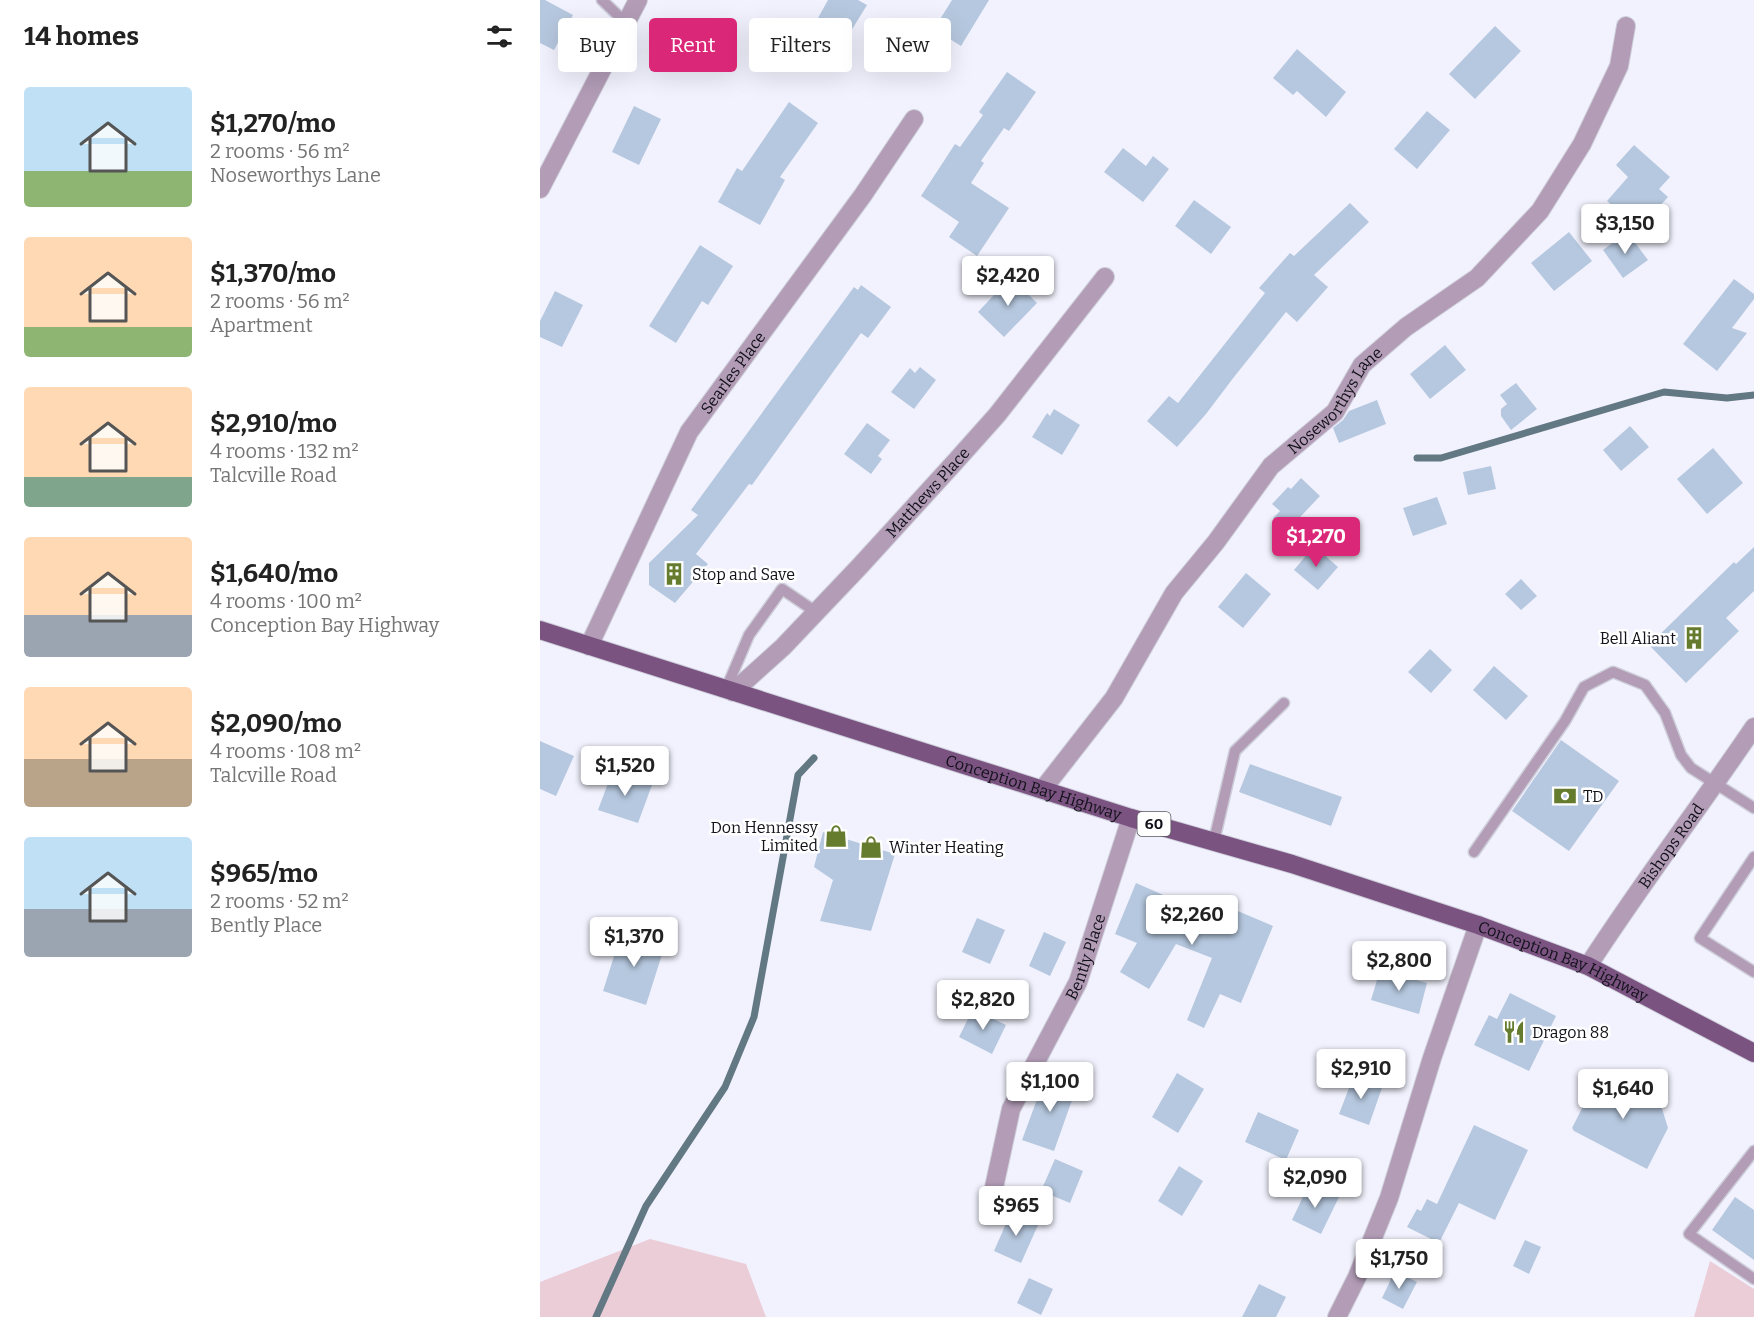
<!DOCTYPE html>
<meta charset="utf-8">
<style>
body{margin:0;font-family:Bitter,serif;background:#f6f6f6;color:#222;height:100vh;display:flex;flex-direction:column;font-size:22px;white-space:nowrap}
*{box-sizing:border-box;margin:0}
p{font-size:20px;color:#767676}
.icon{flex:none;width:33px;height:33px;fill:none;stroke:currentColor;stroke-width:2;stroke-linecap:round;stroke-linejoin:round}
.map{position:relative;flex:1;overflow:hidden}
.panel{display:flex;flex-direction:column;background:#fff;width:540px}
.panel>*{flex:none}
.guide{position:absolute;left:18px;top:18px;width:570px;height:54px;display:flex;gap:12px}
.price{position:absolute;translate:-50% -51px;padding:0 14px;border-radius:6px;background:#fff;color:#222;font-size:20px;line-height:39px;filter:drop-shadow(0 2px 3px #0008)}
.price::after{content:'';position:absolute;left:50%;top:36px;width:18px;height:14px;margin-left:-9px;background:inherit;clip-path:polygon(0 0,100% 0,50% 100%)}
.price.selected{background:#db2777;color:#fff}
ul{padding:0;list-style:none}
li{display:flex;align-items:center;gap:18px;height:150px;padding:0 24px}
li span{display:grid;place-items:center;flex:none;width:168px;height:120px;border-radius:6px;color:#555}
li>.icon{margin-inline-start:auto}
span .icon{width:72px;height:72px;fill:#fffc;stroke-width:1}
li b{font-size:26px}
h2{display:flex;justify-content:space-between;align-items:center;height:72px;padding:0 24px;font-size:26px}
.pill{padding:0 21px;border-radius:6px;background:#fff;box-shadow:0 6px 24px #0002;font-size:21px;line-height:54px}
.pill.selected{background:#db2777;color:#fff}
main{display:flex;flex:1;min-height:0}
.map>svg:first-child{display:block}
.green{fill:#ebcdd8}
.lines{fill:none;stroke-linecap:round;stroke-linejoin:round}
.stream{stroke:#627883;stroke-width:7}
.building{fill:#b6c8df}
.lane-casing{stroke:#ceceda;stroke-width:13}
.street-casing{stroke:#ceceda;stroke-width:20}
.primary-casing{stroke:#ceceda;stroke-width:20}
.lane{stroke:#b29cb6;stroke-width:10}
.street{stroke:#b29cb6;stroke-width:18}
.primary{stroke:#7a5381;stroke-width:18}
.labels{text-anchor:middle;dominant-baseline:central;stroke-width:5;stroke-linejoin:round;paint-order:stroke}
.shield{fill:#fff;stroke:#59585f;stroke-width:1.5}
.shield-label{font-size:15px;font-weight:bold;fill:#12111a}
.street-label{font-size:16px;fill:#12111a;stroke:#fff}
.poi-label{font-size:16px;fill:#12111a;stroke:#fff;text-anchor:start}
</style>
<main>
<section class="panel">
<h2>14 homes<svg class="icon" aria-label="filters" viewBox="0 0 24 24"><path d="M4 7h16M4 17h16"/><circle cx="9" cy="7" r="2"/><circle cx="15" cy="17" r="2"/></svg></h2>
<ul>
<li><span style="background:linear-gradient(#bfe0f5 70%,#8fb573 0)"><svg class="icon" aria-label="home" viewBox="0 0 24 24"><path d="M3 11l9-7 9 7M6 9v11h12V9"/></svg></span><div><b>$1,270/mo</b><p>2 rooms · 56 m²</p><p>Noseworthys Lane</p></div></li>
<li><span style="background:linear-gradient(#ffd9b3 75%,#8fb573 0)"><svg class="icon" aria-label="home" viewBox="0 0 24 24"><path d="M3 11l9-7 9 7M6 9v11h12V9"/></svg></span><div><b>$1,370/mo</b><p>2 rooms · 56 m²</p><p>Apartment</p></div></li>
<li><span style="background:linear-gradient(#ffd9b3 75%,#7fa58c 0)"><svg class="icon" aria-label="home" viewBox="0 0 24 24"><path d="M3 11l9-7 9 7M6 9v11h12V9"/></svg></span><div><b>$2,910/mo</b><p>4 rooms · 132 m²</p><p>Talcville Road</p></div></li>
<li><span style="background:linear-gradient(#ffd9b3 65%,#9aa5b1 0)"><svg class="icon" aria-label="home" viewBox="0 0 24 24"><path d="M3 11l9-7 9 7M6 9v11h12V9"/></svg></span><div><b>$1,640/mo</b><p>4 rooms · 100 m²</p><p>Conception Bay Highway</p></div></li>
<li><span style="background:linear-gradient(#ffd9b3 60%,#b9a48a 0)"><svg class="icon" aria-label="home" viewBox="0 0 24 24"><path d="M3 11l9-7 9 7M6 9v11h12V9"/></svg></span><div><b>$2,090/mo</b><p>4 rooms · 108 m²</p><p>Talcville Road</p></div></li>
<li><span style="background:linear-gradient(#bfe0f5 60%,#9aa5b1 0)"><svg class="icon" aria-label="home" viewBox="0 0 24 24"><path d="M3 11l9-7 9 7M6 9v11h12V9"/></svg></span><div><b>$965/mo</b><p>2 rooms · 52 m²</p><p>Bently Place</p></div></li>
</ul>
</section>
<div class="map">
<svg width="1214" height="1317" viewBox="0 0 1214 1317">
<rect width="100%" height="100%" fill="#f2f2fe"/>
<!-- green -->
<path class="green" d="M110,1239l96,25 20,53h-226v-35z
M1170,1261l44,28v28h-60z"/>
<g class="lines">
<!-- stream -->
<path class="stream" d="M877,458h24l223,-66 63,6 27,-3
M56,1317l50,-111 79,-119 29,-70 44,-242 16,-17"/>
</g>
<!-- building -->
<path class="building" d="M0,0h5l28,15 -19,35 -14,-7z
M288,0h30l9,5 -24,39 -30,-17z
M412,0h37l-28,46 -27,-17z
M955,26l26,25 -46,48 -26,-25z
M757,49l49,43 -20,25 -29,-26 -4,4 -20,-17z
M467,72l29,20 -27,39 -5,-3 -23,33 3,2 -13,20 38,25 -32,48 -28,-19 10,-15 -38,-26 34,-52 5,3 23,-32 -4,-3z
M249,102l29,21 -38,54 5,3 -25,45 -42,-23 19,-34 5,3z
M94,106l27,13 -22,46 -27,-13z
M887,111l23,19 -33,39 -23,-20z
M1094,145l36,32 -11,12 9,8 -29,32 -32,-28 21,-24 -12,-12z
M583,148l23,18 7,-10 16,13 -26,33 -39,-30z
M654,200l37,27 -20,27 -36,-28z
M810,203l19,19 -55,53 14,12 -31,35 -11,-10 -52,65 -28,37 -29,33 -30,-26 22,-25 9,7 87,-110 -6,-5 31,-35 4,3z
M1029,232l23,29 -38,30 -23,-28z
M1087,232l21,28 -25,18 -20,-28z
M160,245l33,21 -25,39 -6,-4 -26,42 -27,-17z
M471,277l26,26 -33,34 -26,-25z
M1194,279l20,15v5l-22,29 15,5 -30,38 -34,-27z
M321,285l30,22 -23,31 -7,-5 -109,152 -3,-1 -53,70 12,10 -33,39 -26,-18v-22l49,-48 -7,-5 163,-223 4,3z
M15,291l28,14 -21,42 -22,-10v-16z
M905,345l21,25 -36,29 -20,-25z
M380,367l16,13 -22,29 -23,-17 19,-24 5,5z
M976,383l21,26 -26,21 -10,-14v-7l6,-5 -7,-9z
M837,400l9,24 -47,19 -6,-15 10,-8 6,-9z
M514,409l26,16 -18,30 -30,-18 15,-24 3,3z
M327,423l23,17 -12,16 4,3 -11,15 -27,-20z
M1090,426l19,21 -28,24 -18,-21z
M1173,448l30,35 -36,31 -30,-35z
M951,466l5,23 -28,6 -5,-23z
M761,478l19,18 -33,35 -14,-13 7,-7 -8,-7 16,-17 3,2z
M897,497l10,27 -34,12 -10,-28z
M774,546l24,21 -20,23 -24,-20z
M1214,547v44l-28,27 13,13 -53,52 -37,-38 85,-83 2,2z
M706,573l25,21 -28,34 -25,-21z
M981,579l16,17 -16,14 -16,-16z
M890,649l22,21 -21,23 -23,-21z
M954,666l34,30 -22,24 -33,-30z
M1021,740l58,41 -50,70 -57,-40z
M0,741l34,15 -18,40 -16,-7z
M710,764l92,33 -11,29 -92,-34z
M73,770l39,15 -14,38 -40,-13z
M283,832l72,22 -24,77 -51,-10 13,-41 -19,-13z
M596,883l50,22 1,-2 42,16 4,-10 40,17 -32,77 -21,-9 -16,34 -17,-8 25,-62 -36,-14 -27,45 -29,-17 17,-29 -22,-9z
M437,918l28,12 -15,34 -28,-12z
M82,931l43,14 -19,60 -43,-14z
M504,932l22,10 -16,34 -21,-10z
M840,970l47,13 -8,31 -48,-14z
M970,993l46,23 -27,55 -55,-26 15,-30 8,4z
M433,1009l33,16 -14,29 -33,-17z
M1061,1071l59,31 8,26 -21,41 -73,-38 -2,-3z
M637,1073l27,16 -26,44 -26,-16z
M506,1075l31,11 -23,65 -32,-11z
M814,1075l29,10 -14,40 -30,-11z
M718,1112l41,18 -13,30 -41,-18z
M934,1125l54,25 -33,70 -36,-17 -20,40 -32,-16 10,-18 4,2 6,-12 10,5z
M515,1159l28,12 -13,32 -29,-12z
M639,1166l24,15 -21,35 -24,-15z
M769,1184l30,13 -18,37 -29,-14z
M1195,1197l19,13v50l-42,-30z
M472,1210l27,13 -18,40 -27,-12z
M985,1240l16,7 -12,27 -16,-8z
M855,1271l22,11 -14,27 -21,-11z
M489,1278l24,11 -12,26 -24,-12z
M719,1284l27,13 -10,20h-34z"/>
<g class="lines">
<!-- lane casing -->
<g class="lane-casing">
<path id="lane" d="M62,0l24,23
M186,689l23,-54 33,-46 34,23
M674,841l21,-90 49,-48
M934,852l91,-131 19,-34 29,-15 32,13 20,28 16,42 10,13 63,40
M1214,857l-54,81 54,34
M1214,1151l-65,83 65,45"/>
</g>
<!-- street casing -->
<g class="street-casing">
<g id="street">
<path d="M0,189l98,-189"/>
<path id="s1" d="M49,646l100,-214 174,-237 51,-76"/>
<path id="s2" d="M193,692l50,-45 77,-81 95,-104 42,-47 108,-138"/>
<path id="s3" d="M503,789l71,-91 60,-105 42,-51 55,-76 64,-54 27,-47 44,-38 71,-49 63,-67 42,-67 37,-78 7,-40"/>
<path id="s4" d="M1048,966c53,-82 112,-159 166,-239"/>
<path id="s5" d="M453,1192l18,-83 67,-127 53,-164"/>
<path d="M797,1317l20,-40 32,-79 43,-140 46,-133"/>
</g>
</g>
<!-- primary casing -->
<g class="primary-casing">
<g id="primary">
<path id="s6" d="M0,630l591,188 161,46 186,61 110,41 166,87"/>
</g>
</g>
<!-- lane -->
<use href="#lane" class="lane"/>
<!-- street -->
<use href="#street" class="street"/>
<!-- primary -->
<use href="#primary" class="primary"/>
</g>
<!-- icons -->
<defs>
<g id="building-bare" transform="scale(1.8)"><path d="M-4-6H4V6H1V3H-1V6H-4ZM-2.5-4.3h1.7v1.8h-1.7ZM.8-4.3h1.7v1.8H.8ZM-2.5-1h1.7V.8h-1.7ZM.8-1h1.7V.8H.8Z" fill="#657c2e" stroke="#fff" stroke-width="2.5" paint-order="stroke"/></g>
<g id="bank-bare" transform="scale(1.8)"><path d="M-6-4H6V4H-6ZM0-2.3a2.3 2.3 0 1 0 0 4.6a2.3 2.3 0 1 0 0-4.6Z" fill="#657c2e" stroke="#fff" stroke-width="2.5" paint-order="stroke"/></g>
<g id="shop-bare" transform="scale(1.8)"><path d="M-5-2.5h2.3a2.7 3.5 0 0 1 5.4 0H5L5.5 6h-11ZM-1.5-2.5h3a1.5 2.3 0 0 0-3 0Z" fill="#657c2e" stroke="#fff" stroke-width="2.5" paint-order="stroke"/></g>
<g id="restaurant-bare" transform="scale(1.8)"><path d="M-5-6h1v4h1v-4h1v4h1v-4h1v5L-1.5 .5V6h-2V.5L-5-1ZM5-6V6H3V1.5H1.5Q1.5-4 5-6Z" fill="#657c2e" stroke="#fff" stroke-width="2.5" paint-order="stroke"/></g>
</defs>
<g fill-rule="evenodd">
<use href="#building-bare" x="134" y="574"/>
<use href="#building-bare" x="1154" y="638"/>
<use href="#bank-bare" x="1025" y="796"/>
<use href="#shop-bare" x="296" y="836"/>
<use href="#shop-bare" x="331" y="847"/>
<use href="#restaurant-bare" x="974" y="1032"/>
</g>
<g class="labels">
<!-- shield labels -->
<rect class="shield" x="597.5" y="812" width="33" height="24" rx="4.5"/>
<g class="shield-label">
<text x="614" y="824">60</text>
</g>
<!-- street labels -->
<g class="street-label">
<text stroke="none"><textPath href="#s1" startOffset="310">Searles Place</textPath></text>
<text stroke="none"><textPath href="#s3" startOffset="489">Noseworthys Lane</textPath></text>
<text stroke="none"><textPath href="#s2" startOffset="279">Matthews Place</textPath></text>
<text stroke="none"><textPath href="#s6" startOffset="518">Conception Bay Highway</textPath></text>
<text stroke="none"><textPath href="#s4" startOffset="146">Bishops Road</textPath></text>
<text stroke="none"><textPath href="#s5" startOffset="255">Bently Place</textPath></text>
<text stroke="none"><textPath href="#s6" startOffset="1076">Conception Bay Highway</textPath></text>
</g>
<!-- poi labels -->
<g class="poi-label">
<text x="152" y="574">Stop and Save</text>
<text x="1136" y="638" text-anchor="end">Bell Aliant</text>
<text x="1043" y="796">TD</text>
<text x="278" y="827" text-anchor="end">Don Hennessy<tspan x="278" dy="18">Limited</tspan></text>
<text x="349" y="847">Winter Heating</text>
<text x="992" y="1032">Dragon 88</text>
</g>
</g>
</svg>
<b class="price" style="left:1085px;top:255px">$3,150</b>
<b class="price" style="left:468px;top:307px">$2,420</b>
<b class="price selected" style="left:776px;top:568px">$1,270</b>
<b class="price" style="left:85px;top:797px">$1,520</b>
<b class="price" style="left:652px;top:946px">$2,260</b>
<b class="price" style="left:94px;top:968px">$1,370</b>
<b class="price" style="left:859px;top:992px">$2,800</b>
<b class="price" style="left:443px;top:1031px">$2,820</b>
<b class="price" style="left:821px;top:1100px">$2,910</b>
<b class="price" style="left:510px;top:1113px">$1,100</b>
<b class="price" style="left:1083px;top:1120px">$1,640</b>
<b class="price" style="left:775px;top:1209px">$2,090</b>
<b class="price" style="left:476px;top:1237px">$965</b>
<b class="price" style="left:859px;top:1290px">$1,750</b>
<div class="guide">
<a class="pill">Buy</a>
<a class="pill selected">Rent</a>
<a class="pill">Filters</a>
<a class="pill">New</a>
</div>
</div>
</main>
